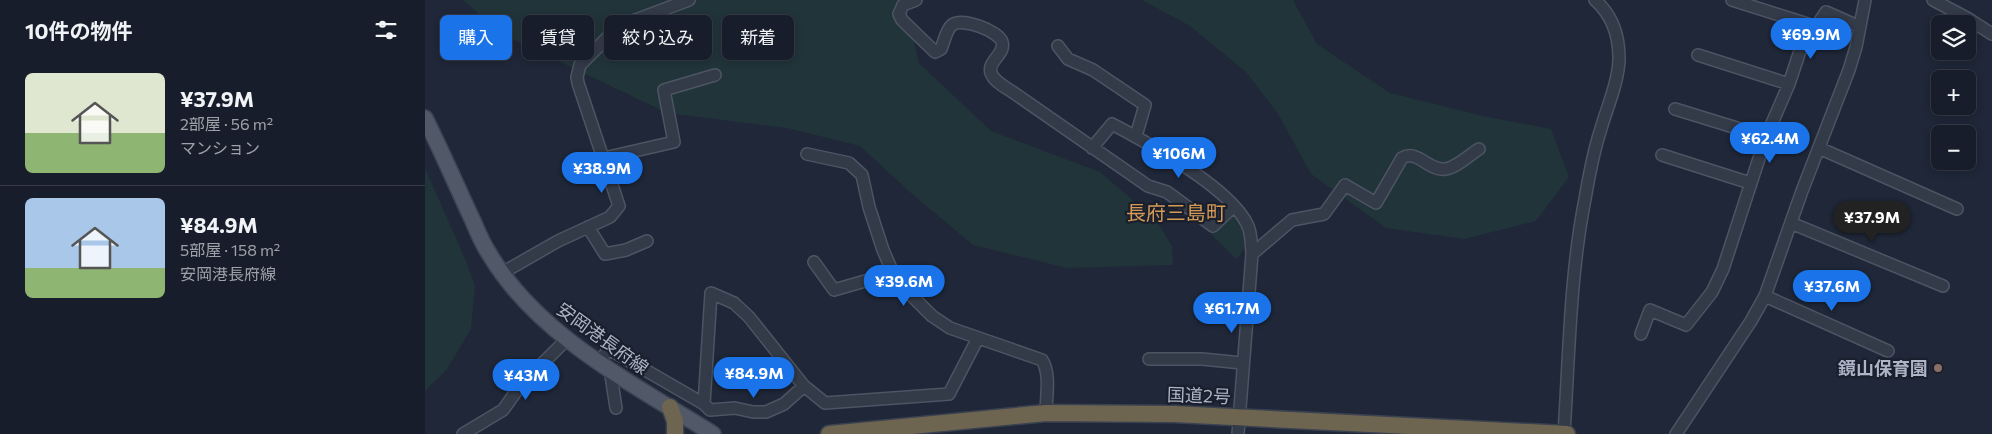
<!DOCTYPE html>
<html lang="ja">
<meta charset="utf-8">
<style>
body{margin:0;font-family:Commissioner,"Noto Sans JP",sans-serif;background:#202632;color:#f1f3f6;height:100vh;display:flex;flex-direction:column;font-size:19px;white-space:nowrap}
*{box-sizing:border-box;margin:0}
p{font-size:16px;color:#9ea2a8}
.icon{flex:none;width:28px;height:28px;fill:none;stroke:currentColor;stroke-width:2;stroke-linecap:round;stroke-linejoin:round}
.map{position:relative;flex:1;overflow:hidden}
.panel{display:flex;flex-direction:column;background:#171d2a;width:425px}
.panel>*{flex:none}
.top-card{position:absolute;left:15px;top:15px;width:475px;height:45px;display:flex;gap:10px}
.tools{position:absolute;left:1506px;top:15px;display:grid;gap:10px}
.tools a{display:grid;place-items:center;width:45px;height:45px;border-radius:8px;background:#171d2a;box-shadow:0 2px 8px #0003,0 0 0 1px #363b47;font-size:25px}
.price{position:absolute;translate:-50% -42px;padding:0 11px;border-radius:18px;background:#1a73e8;color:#fff;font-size:16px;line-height:32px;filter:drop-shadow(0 1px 2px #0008)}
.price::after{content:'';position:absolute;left:50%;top:30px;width:15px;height:11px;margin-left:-8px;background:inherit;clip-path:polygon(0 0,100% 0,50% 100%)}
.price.selected{background:#222;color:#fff}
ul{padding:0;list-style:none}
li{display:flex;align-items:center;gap:15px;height:125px;padding:0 25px}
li+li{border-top:1px solid #363b47}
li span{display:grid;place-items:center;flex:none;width:140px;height:100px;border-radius:8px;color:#555}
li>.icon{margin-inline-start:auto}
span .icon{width:60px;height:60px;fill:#fffc;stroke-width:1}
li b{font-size:21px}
h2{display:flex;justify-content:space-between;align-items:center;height:60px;padding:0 25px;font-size:21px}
.pill{padding:0 18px;border-radius:8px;background:#171d2a;box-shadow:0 2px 8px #0003,0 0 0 1px #363b47;font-size:18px;line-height:45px}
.pill.selected{background:#1a73e8;color:#fff}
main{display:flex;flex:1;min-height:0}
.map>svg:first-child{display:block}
.green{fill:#213439}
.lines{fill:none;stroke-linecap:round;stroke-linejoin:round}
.minor-casing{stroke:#4d5463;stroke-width:14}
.major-casing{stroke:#3c4352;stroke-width:18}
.highway-casing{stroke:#3a4150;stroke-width:19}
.minor{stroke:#333a48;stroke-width:11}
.major{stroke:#515868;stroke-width:15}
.highway{stroke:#6e6550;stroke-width:16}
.education-dot{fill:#8d6e63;stroke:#191f2c;stroke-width:2}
.labels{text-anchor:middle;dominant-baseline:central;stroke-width:4.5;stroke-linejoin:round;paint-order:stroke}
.street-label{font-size:18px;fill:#adb4c5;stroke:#191f2c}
.poi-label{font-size:18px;font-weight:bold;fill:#adb4c5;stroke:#191f2c;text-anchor:end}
.quarter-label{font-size:20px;fill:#d69a57;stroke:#191f2c}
</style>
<main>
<section class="panel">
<h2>10件の物件<svg class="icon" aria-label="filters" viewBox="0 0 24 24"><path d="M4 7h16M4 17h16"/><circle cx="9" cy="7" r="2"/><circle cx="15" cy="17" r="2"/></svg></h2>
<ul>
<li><span style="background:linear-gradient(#dfe7d0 60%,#8fb573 0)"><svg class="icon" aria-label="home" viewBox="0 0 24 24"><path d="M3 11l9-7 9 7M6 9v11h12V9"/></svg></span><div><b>¥37.9M</b><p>2部屋 · 56 m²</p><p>マンション</p></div></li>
<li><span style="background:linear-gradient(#a9c7e8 70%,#8fb573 0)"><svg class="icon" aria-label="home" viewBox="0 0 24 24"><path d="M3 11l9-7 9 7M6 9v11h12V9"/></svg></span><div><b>¥84.9M</b><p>5部屋 · 158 m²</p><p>安岡港長府線</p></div></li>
</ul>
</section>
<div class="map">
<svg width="1567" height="434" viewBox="0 0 1567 434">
<rect width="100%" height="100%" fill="#1f2738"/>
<!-- green -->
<path class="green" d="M38,0h441l15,63 72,68 109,41 56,48 16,26 1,19 -106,3 -94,-23 -62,-52 -51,-47 -73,-18 -120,-15 -167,-80z
M717,0h151l24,44 73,49 93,23 68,13 18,48 -33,44 -72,18 -78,-11 -75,-54 -33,-60 -32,-42 -56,-46z
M0,168l41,93 9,25 -4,43 -24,40 -22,22z
M802,215l10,2c6,18 15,28 -1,42l-26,-26z"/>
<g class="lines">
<!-- minor casing -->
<g class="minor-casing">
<path id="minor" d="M491,0l-13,5 -4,9 3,6 33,32 6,-3c3,-7 5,-19 11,-24 10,-8 47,6 50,17 4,12 -15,19 -11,31 3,9 16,15 23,20l134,93 19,6 46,34 21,-20
M1307,0l85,27
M1508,0l34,18 25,16
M633,46l10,13 25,11 52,35 -9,31
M1273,55l91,29
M1250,109l91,28
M667,148l20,-24c36,19 117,63 135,100 5,9 4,20 5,30l-14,180
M1394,148l138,61
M382,154l42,9 13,12 7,32 14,43 10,23 15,19 24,24 18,12 92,32c9,14 4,37 4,53
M1237,155l88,28
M179,158l70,-16 -10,-52 51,-15
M1366,223l152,63
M163,227l17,27 21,-4 21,-9
M827,254l40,-34 32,-6 21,-29 31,18 26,-45c16,-9 26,13 43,11 11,-1 24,-14 34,-20
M389,262l20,28 59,-17
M77,273l56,-32 52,-24 9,-11 -41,-123 -1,-6 3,-12 33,-33 17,-10 59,-22
M1340,296l123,55
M1216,334l9,-24 36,15 26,-33 11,-23 43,-132 23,-53 11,-33 26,-39 34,15
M724,359h53l40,4
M174,362l10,-13 95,55 7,-111 23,10 15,14 55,69 21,17 124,-9 29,-56
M185,369l6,39
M279,404l6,6 25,-2 18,4h13l18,-8 20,-18
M38,434l40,-24 17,-24 47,-47
M1139,434c5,-78 6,-159 21,-235 4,-23 8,-46 15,-67 6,-22 19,-51 19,-74 0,-22 -7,-43 -24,-58
M1251,434l75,-113 14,-25 37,-105 47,-121 7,-23 9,-47"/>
</g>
<!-- major casing -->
<g class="major-casing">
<path id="major" d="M0,118c17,34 32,69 48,103 5,12 10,24 17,34 48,81 145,130 223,179"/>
</g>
<!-- highway casing -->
<g class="highway-casing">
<path id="highway" d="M245,407l5,14v13
M404,434l217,-21 128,1 393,20"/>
</g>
<!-- minor -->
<use href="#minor" class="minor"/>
<!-- major -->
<use href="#major" class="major"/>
<!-- highway -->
<use href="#highway" class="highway"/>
</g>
<!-- markers -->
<circle class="education-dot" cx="1513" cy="368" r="5"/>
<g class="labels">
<!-- street labels -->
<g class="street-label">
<text transform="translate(178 338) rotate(36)">安岡港長府線</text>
<text transform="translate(774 395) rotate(2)">国道2号</text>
</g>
<!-- poi labels -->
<g class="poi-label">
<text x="1503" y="368">鏡山保育園</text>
</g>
<!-- quarter labels -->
<g class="quarter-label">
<text x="751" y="212">長府三島町</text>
</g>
</g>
</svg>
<div class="tools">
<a><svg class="icon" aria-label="layers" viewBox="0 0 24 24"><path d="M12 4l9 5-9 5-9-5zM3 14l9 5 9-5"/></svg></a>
<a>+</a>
<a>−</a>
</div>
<b class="price" style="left:1386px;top:60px">¥69.9M</b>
<b class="price" style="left:1345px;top:164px">¥62.4M</b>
<b class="price" style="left:754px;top:179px">¥106M</b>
<b class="price" style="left:177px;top:194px">¥38.9M</b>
<b class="price selected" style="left:1447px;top:243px">¥37.9M</b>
<b class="price" style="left:479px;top:307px">¥39.6M</b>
<b class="price" style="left:1407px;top:312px">¥37.6M</b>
<b class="price" style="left:807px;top:334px">¥61.7M</b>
<b class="price" style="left:329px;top:399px">¥84.9M</b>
<b class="price" style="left:101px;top:401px">¥43M</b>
<div class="top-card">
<a class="pill selected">購入</a>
<a class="pill">賃貸</a>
<a class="pill">絞り込み</a>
<a class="pill">新着</a>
</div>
</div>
</main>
